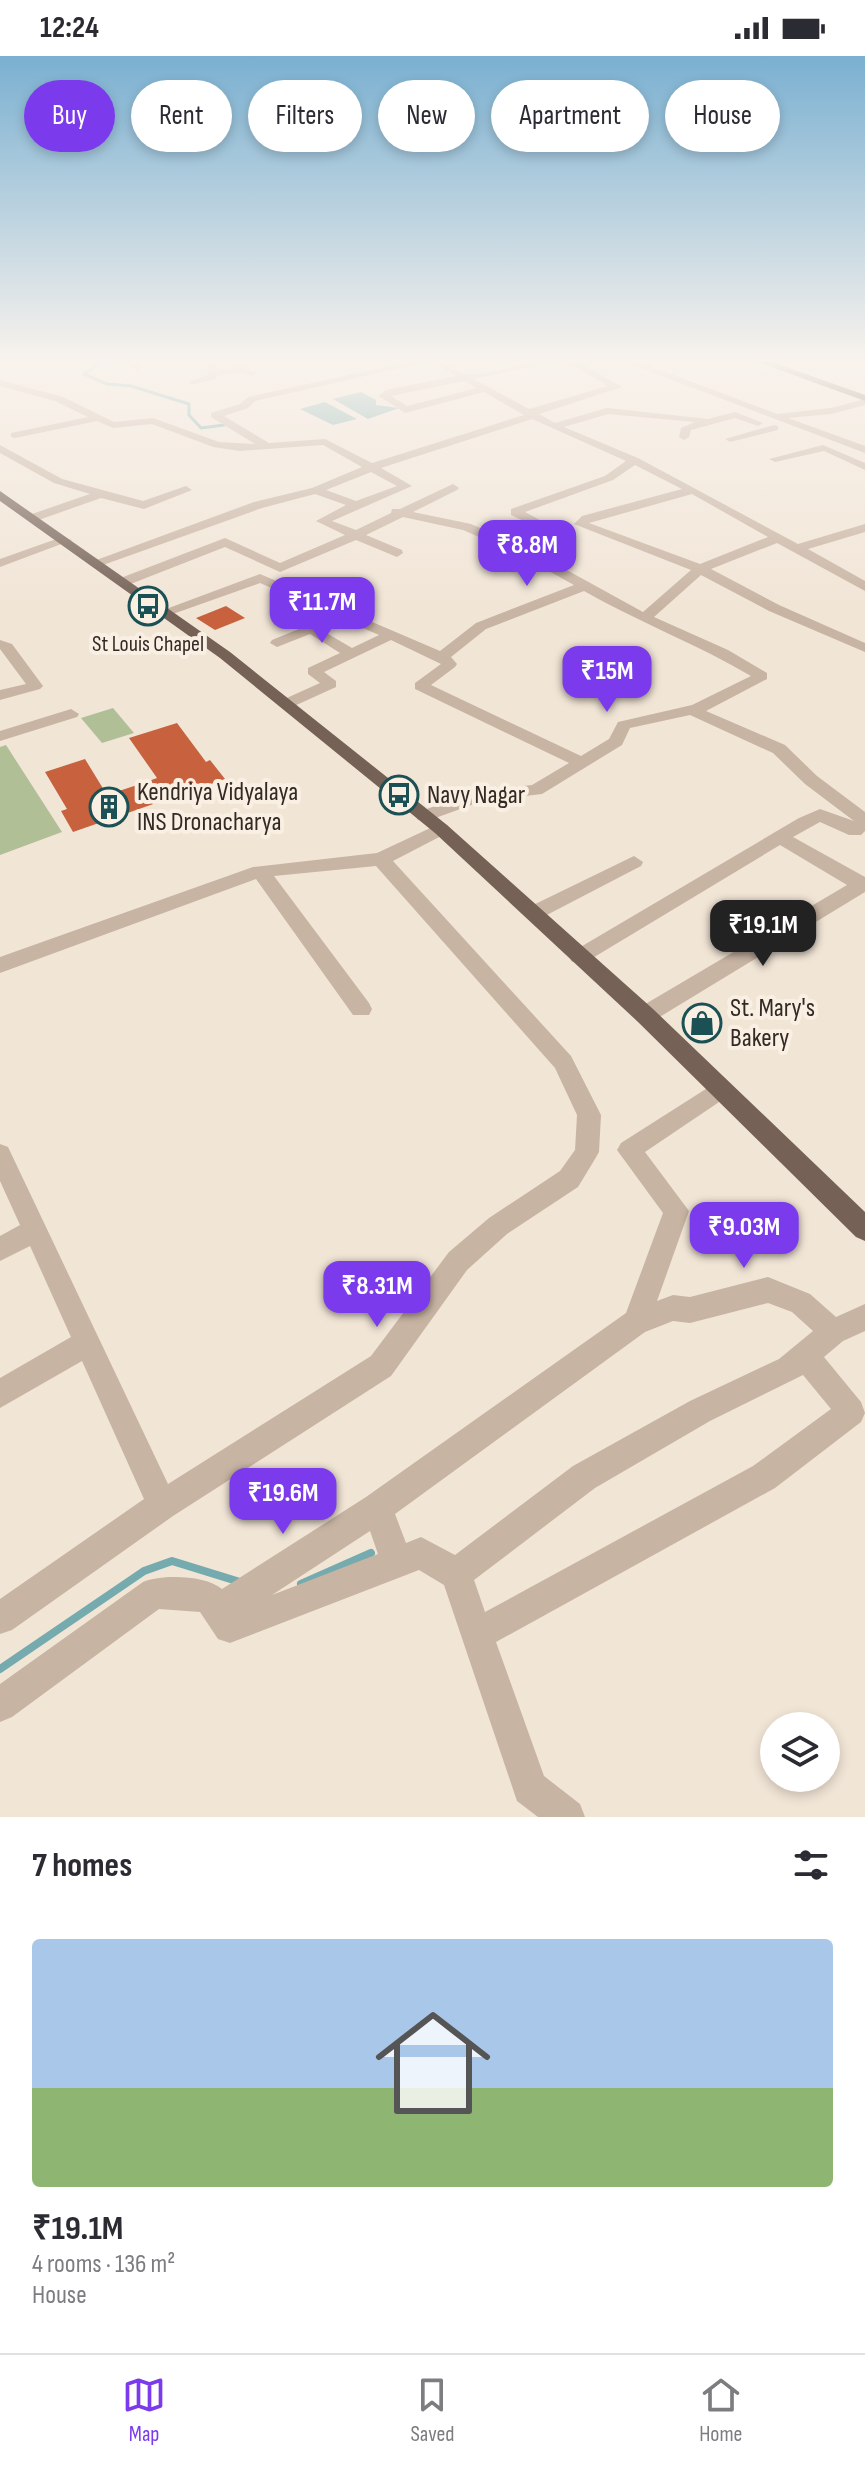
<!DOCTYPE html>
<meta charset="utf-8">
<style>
body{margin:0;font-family:"Sofia Sans Condensed",sans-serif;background:#f7f7f7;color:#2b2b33;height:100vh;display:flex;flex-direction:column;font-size:30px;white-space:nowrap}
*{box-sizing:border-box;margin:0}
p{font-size:26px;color:#7c7c81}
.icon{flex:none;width:44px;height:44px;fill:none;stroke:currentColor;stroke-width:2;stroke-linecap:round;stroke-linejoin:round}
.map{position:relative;height:1761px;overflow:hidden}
.details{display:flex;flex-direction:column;background:#fff;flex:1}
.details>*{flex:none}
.guide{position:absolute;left:24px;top:24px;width:818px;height:72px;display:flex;gap:16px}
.tools{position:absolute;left:760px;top:1656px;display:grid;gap:16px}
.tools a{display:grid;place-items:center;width:80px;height:80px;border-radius:50%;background:#fff;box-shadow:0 4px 12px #0003;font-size:40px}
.price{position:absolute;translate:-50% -68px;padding:0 18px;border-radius:16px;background:#7c3aed;color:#fff;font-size:26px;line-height:52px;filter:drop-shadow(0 2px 4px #0008)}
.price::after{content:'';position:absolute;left:50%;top:48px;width:24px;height:18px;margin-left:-12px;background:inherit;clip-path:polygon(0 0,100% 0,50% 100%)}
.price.active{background:#222;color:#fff}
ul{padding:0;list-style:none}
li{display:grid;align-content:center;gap:16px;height:424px;padding:0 32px}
li span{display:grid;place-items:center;height:248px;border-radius:8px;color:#555}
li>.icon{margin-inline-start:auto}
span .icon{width:144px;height:144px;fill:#fffc;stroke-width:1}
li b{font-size:34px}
h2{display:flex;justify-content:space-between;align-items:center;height:96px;padding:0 32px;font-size:34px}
.chip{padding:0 28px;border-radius:36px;background:#fff;box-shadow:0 4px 12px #0003;font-size:28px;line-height:72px}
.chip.active{background:#7c3aed;color:#fff}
.status{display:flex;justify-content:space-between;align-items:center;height:56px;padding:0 40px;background:#fff;direction:ltr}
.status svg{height:22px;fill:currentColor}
.tabs{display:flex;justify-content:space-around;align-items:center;height:112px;border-top:2px solid #e1e1e2;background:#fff;font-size:22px;color:#7c7c81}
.tabs a{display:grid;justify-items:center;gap:4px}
.tabs .active{color:#7c3aed}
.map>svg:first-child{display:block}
.green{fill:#b1bf97}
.water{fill:#75abae}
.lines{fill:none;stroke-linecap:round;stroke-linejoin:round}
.stream-far1{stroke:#75abae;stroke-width:3}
.stream{stroke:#75abae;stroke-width:8}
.building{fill:#c7613e}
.minor{fill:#c8b4a3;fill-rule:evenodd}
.major{fill:#756156;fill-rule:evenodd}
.labels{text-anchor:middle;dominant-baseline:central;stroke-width:8;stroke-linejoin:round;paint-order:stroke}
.far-poi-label{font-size:22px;fill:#332a25;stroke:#f9efe2}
.poi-label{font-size:26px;fill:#332a25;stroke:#f9efe2;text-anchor:start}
</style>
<div class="status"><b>12:24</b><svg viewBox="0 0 49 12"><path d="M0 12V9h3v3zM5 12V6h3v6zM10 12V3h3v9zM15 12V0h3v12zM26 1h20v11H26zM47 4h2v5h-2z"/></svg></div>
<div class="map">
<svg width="865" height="1761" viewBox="0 0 865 1761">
<rect width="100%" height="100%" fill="#f1e5d6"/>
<!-- green -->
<path class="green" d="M113,652l21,25 -32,10 -21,-25z
M6,689l56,87 -62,23v-108z"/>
<!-- water -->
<path class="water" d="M361,336l15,8v5l23,3 -31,11 -35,-20z
M325,346l32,17 -24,6 -33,-16z"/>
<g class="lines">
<!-- stream-far1 -->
<path class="stream-far1" d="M101,306l-17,12 23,10 24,2 58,18v11l12,13 23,-3"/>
<!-- stream -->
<path class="stream" d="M301,1528l70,-31
M0,1613l144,-98 28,-10 68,21"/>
</g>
<!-- building -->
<path class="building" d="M226,550l19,12 -30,12 -19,-12z
M177,667l29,39 4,-2 15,19 -152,53 -12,-21 6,-2 -22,-37 40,-13 22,36 39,-13 11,-4 -28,-40z
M702,953l18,16 -16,10 -21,-14z"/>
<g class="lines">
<!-- minor -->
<path class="minor" d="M123,306h13l7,5 -5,3z
M207,306h10v8l24,-3 16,6 -5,3 -11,-3 -23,2 -2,4 -26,6v-4l18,-6z
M408,306h19l-172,39 -7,7 -24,8 45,27 56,-4 47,24 152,-48 -40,-23 -79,21 -26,-17 7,-6 70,-14 -23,-14c14,0 22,11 35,12 21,2 56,-12 82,-12l-76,17 55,30 79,-23 -42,-24h12l44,25 -83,27 16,9 52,-15 101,11 27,-7 28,11 -5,3 -23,-8 -44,12 -2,7 -5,3 -5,-3 2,-9 14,-6 -87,-8 -44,13 74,31 160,86 67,-20v8l-57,17 57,32v10l-88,-48 -66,26 68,36 86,38v9l-96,-41 -68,-36 -47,42 74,33 39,23v6l-61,32 79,34 32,31 48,36v19l-4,4h-12l-29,-13 -27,15 72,40v15l-212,129h-16l-3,-6 3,-6 210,-124 -67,-40 -194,117h-14l-3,-5 3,-5 227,-134 21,-9 34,12 -49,-37 -32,-31 -83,-38 -60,13 -8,17 -80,49 -60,7 -52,19h-12l-3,-4 3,-4 61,-21 53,-6 37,-22 -154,-74v-6l26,-19 -50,-24 -67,32 12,9v6l-44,20h-12v-6l40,-18 -12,-9v-6l32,-15 -30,-19 -33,13 -7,-4 2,-3 39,-16 41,24 27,-13 -119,-52 -90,32 -12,-3 102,-38 180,77 36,-28 98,-38 -54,-30 -57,-25 -60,-13 -37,18 36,15 1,3 -6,4 -41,-17 -76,32 -55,-25 -97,38h-10v-6l107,-41 55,25 65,-28 -29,-14 30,-16 -31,-11 -53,14 -159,57 -12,-3 163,-60 58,-14 50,-21 -39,-22 -83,6 -27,-4 -61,-23 -39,4 -16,-7 -82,17 -4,-1v-4l77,-16 -33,-16 -55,-15v-6l63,17 51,25 39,-4 66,24 36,2 -44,-27v-4l29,-9 8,-7zM464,325l13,7 -70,18 -16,-10zM532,363l94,42 -21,15 -94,33v6l36,17 -23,15 -53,-23 -58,-12 44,-22 2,-2 -6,-4 -53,25h-8l-1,4 -35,17 -24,-9 80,-35 -31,-18zM635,409l47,24 -100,27 -8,8 117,46 -48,42 -109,-60 28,-20 -37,-20 88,-32zM371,416l26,14 -41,15 -30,-11zM692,438l76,43 -68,27 -111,-41zM584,535c54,31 113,53 167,85l-59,29 -74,17 -9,17 -28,17 -150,-71 24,-18 2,-3 -6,-7 35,-28z
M625,306h14l138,52 54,-6 34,-9v6l-34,9 -43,4 77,28v7z
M774,369l4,1v4l-48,12 -5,-3z
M0,389l62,34 81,22 43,-15 6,4 -48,19 -43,-11 -68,24 -6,-4 2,-3 61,-21 -36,-11 -54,-30z
M823,389l42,18v7l-41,-19 -49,11 -6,-3z
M62,481l10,3 -72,27v-8z
M0,584l12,4 31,42 -3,3 -40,11v-10l26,-6 -26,-35z
M71,653l8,5 -2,3 -77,24v-10z
M441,767l6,2 3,4 -3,4 -54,28 178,195 30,59 -2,37 -4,7 -17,28 -71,47 -40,36 -76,106 -218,140 -161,114 -12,4v-35l144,-100 -62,-138 -82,47v-30l71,-41 -41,-91 -30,15v-25l20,-11 -20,-44v-37l8,3 160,337 203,-128 78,-104 40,-34 71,-47 15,-21 2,-35 -22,-47 -179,-202 -102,10 95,127 3,6 -3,6h-16l-97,-136 -256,94v-16l253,-90 124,-14z
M634,800l9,6 -2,4 -100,52h-14l-3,-5 3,-5z
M720,1024l8,2 3,7 -3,7 -83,56 44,59 -32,90 16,-6 17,2 78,-20 42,17 26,23 29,-13v27l-22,10 -19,16 37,45 4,11 -4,9 -86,66 -279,154 48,134 36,28 5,13h-47l-21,-16 -73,-216 -25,-15 -189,73 -12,-4 -18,-27 -41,-3 -147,108 -12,5v-38l143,-102c19,-8 63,-7 79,7l144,-92 260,-184 37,-100 -46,-63 4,-7zM768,1247l24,9 21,19 -34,28 -89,42 -117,65 -118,89 -34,-18 -15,6 -11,-29 250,-182 28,-11 17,2zM803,1319l28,34 -78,57 -268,146 -11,-32 121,-92 115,-67zM370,1475l8,23 -106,41z"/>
<!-- major -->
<path class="major" d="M758,306h14l93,33v6z
M0,435l230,161 217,173 206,184 212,203v29l-9,-4 -219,-216 -202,-188 -215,-175 -220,-157z"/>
</g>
<!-- sky -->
<linearGradient id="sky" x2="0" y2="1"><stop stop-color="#7ab0d1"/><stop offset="0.55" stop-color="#f9f3ed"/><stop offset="1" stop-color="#f9f3ed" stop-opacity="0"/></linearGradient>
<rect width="865" height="553" fill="url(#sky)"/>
<!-- icons -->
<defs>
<g id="bus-ring" transform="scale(2)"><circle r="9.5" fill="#f9efe2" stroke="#1b5054" stroke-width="1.5"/><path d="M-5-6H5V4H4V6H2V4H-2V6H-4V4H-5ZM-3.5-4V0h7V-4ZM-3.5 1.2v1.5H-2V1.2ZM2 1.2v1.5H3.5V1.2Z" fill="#1b5054"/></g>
<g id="building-ring" transform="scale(2)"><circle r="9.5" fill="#f9efe2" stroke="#1b5054" stroke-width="1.5"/><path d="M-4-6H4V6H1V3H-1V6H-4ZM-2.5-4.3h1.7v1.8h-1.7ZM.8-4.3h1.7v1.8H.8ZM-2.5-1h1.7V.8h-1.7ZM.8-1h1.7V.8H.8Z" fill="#1b5054"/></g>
<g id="shop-ring" transform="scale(2)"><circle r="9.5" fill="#f9efe2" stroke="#1b5054" stroke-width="1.5"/><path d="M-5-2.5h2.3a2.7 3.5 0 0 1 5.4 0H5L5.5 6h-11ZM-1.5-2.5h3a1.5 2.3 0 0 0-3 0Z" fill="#1b5054"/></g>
</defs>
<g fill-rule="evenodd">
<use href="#bus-ring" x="148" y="550"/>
<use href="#bus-ring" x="399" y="739"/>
<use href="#building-ring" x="109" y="751"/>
<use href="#shop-ring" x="702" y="967"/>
</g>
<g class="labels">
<!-- far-poi labels -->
<g class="far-poi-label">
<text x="148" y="588">St Louis Chapel</text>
</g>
<!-- poi labels -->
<g class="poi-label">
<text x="137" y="736">Kendriya Vidyalaya<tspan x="137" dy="30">INS Dronacharya</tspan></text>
<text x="427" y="739">Navy Nagar</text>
<text x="730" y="952">St. Mary's<tspan x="730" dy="30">Bakery</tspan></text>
</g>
</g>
</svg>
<div class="tools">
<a><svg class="icon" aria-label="layers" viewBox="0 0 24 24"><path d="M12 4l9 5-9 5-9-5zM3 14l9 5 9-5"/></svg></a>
</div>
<b class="price" style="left:527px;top:532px">₹8.8M</b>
<b class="price" style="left:322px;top:589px">₹11.7M</b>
<b class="price" style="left:607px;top:658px">₹15M</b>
<b class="price active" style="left:763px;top:912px">₹19.1M</b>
<b class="price" style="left:744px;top:1214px">₹9.03M</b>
<b class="price" style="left:377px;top:1273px">₹8.31M</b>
<b class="price" style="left:283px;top:1480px">₹19.6M</b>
<div class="guide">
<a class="chip active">Buy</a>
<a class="chip">Rent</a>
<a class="chip">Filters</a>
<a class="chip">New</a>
<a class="chip">Apartment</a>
<a class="chip">House</a>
</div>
</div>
<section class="details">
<h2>7 homes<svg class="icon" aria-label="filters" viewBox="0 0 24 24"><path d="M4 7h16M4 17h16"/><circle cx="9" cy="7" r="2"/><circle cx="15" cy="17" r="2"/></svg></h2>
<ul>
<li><span style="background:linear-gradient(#a9c7e8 60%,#8fb573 0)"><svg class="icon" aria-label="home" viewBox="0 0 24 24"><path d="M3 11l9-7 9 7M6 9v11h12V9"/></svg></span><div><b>₹19.1M</b><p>4 rooms · 136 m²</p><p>House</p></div></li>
</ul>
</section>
<nav class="tabs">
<a class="active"><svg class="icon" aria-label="map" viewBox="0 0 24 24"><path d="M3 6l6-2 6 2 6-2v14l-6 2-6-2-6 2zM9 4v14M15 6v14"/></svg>Map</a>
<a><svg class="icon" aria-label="saved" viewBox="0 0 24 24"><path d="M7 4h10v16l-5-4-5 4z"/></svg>Saved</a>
<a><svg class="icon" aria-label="home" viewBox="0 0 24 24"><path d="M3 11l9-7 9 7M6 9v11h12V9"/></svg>Home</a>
</nav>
